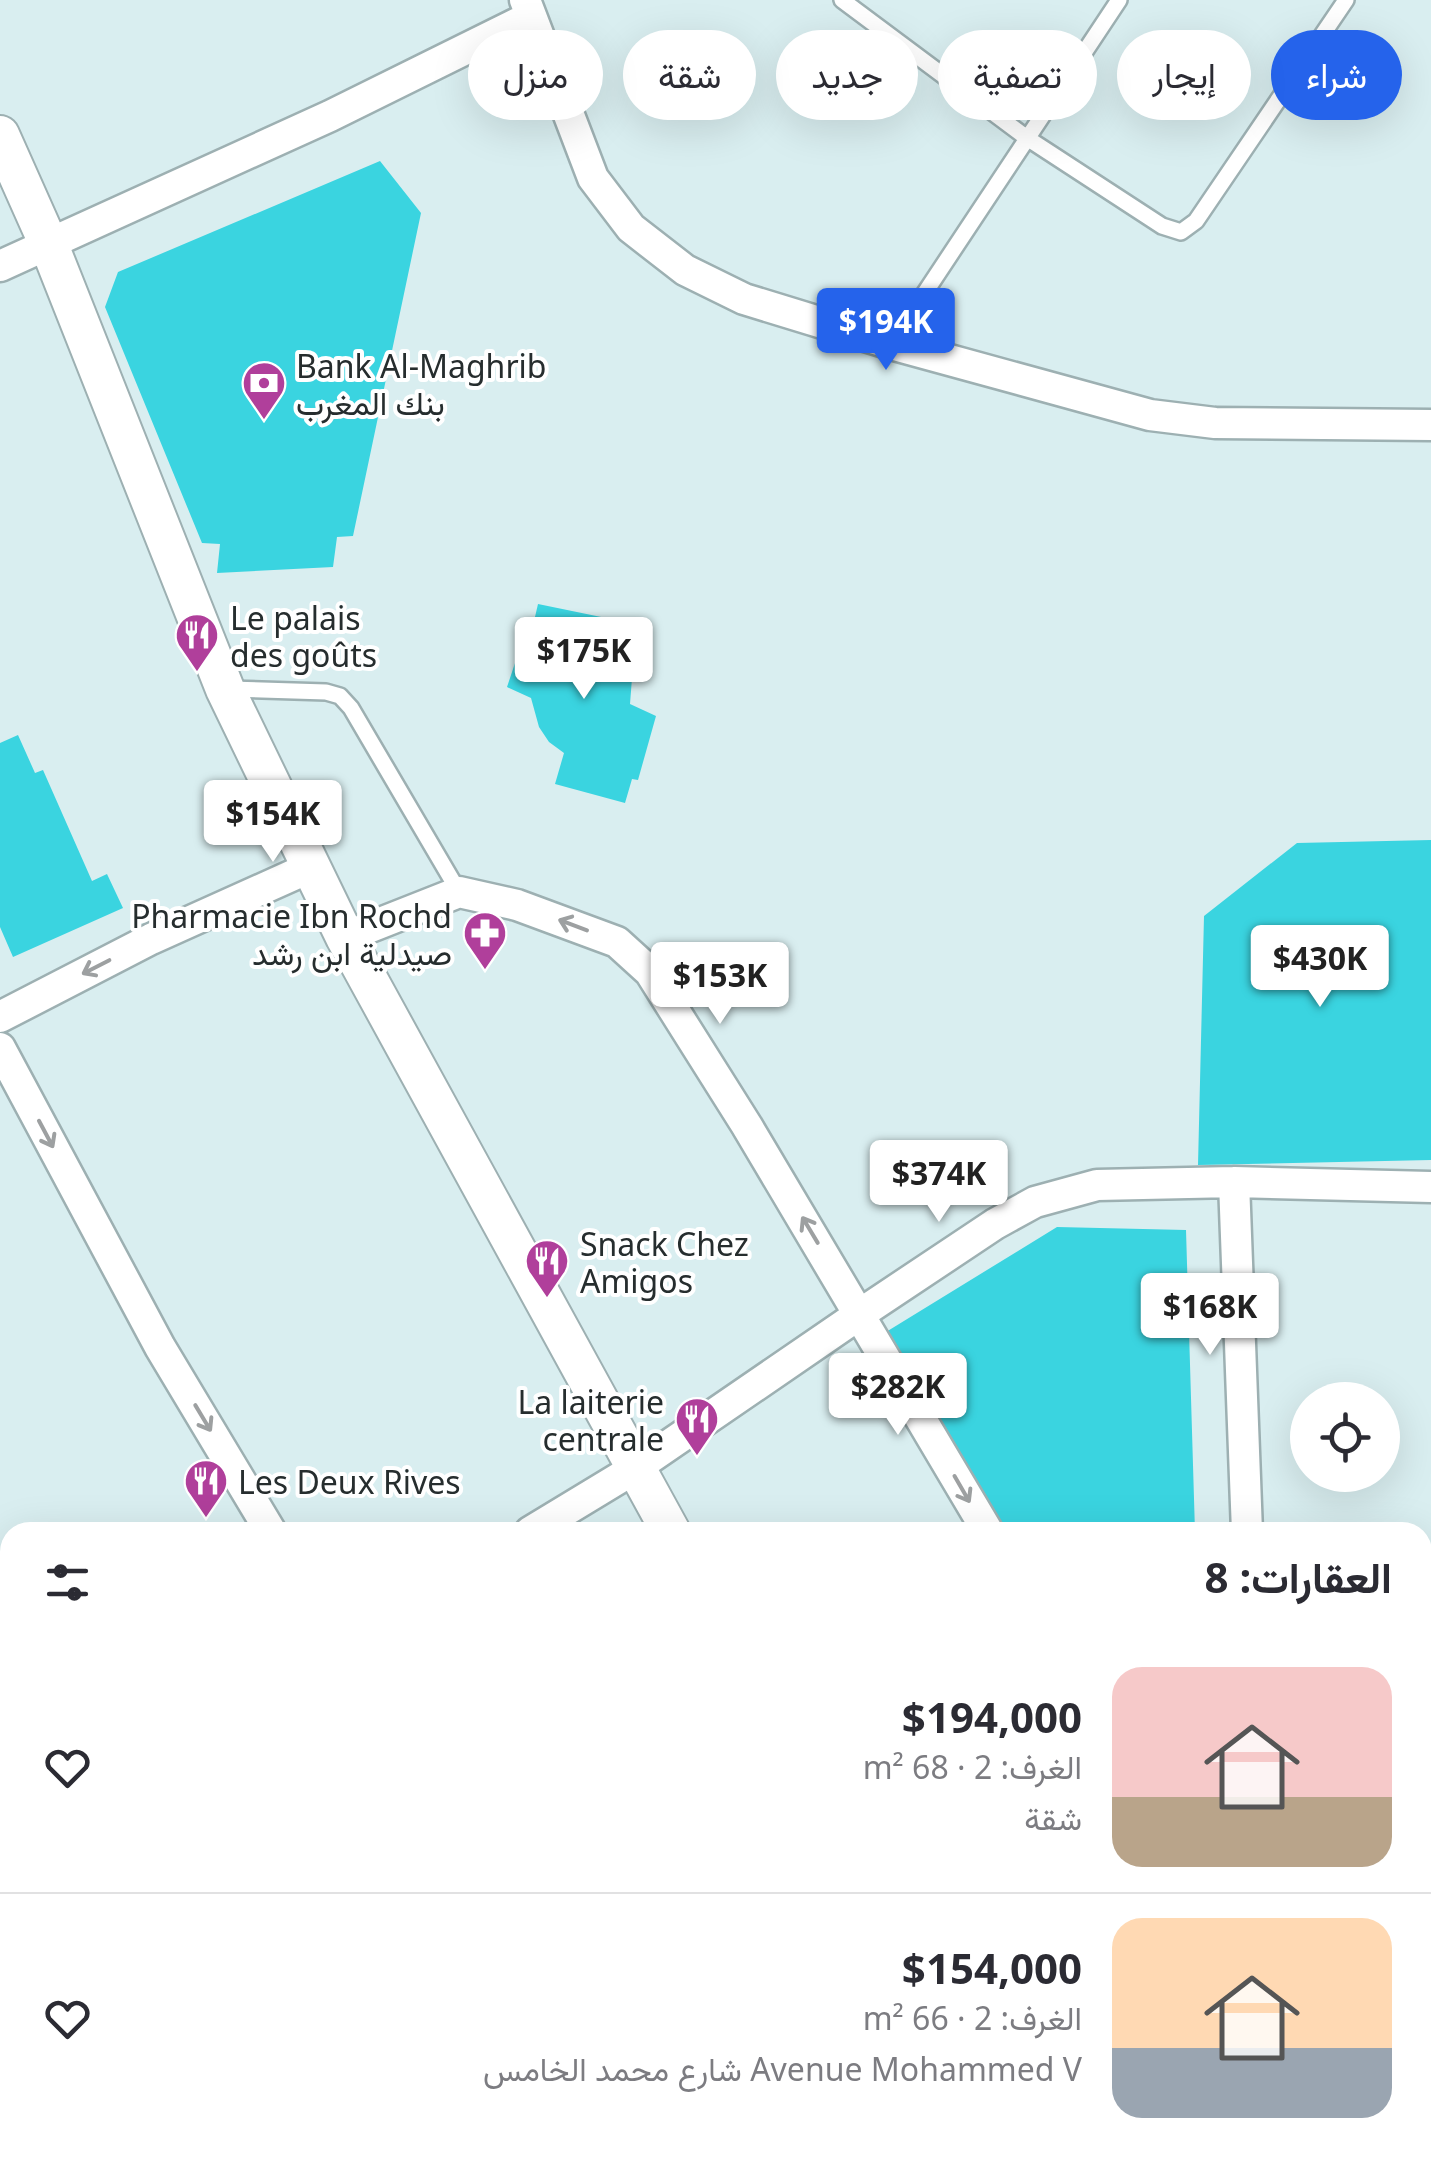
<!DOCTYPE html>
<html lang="ar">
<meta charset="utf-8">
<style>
body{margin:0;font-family:"Noto Sans",Vazirmatn,sans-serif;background:#f2f2f3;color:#2b2b33;direction:rtl;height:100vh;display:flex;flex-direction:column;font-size:38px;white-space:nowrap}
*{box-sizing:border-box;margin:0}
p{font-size:32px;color:#7c7c81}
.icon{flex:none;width:55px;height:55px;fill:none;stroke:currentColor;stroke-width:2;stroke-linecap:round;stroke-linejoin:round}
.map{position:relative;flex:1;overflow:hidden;direction:ltr}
.sheet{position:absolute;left:0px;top:1522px;width:1432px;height:642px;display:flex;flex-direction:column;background:#fff;border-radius:30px 30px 0 0;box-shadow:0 10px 40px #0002;direction:rtl}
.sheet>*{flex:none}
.hud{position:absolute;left:30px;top:30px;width:1372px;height:90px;direction:rtl;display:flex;gap:20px}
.tools{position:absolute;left:1290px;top:1382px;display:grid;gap:20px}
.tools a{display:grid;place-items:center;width:110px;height:110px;border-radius:50%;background:#fff;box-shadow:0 10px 40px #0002;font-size:50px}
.price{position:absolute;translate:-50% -85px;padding:0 22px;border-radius:10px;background:#fff;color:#222;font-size:32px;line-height:65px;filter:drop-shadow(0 2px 5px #0008)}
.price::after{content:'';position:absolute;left:50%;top:60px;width:30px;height:22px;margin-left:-15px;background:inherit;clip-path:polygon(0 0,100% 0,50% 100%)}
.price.current{background:#2563eb;color:#fff}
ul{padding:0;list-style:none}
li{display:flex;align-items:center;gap:30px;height:250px;padding:0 40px}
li+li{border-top:2px solid #e1e1e2}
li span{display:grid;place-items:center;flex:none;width:280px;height:200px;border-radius:30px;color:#555}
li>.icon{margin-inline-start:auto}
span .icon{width:120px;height:120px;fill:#fffc;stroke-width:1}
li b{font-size:42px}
h2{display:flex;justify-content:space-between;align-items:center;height:120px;padding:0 40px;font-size:42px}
.pill{padding:0 35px;border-radius:45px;background:#fff;box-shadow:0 10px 40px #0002;font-size:35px;line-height:90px}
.pill.current{background:#2563eb;color:#fff}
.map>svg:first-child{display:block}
.building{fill:#3ad4e0}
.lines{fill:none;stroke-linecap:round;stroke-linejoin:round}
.service-casing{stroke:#9db0b2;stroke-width:20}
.minor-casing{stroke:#9db0b2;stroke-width:35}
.tertiary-casing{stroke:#9db0b2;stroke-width:42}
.primary-casing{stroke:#cbcdcd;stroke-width:52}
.service{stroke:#fff;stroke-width:15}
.minor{stroke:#fff;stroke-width:30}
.tertiary{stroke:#fff;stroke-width:38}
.primary{stroke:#91d1d6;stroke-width:48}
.oneway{stroke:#9da0a1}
.labels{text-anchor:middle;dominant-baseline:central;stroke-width:8;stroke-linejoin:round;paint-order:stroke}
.poi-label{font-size:32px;fill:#262d2e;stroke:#fff;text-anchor:start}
</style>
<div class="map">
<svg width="1431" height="2163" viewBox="0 0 1431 2163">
<rect width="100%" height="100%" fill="#d9eef0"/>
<!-- building -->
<path class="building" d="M380,161l41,52 -68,323 -16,1 -4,30 -116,6 3,-29 -18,-1 -97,-236 13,-35z
M538,604l68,14 -8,17 6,2 -2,7 15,5 9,12 6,17 -2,26 26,12 -18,64 -6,-1 -7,24 -70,-19 9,-31 -15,-11 -10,-15 -8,-29 -24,-11 14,-42 7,2z
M18,735l17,38 8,-3 49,111 15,-7 16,34 -110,49 -13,-30v-184z
M1431,840v320l-233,5 6,-249 93,-73z
M1057,1227l129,3 9,302h-188l-121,-200z"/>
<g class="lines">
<!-- service casing -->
<g class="service-casing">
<path id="service" d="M842,0l185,138 135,88 19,6 15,-11 150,-221
M891,344l228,-344
M229,689l97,3 14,4 11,12 108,184"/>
</g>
<!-- minor casing -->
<g class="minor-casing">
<path id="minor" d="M525,0l68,178 38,50 54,42 59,29 147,45 259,71 65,8 216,2
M0,266l330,-150 200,-99
M345,937l114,-45 58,13 100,37 33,30 97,154 241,406
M0,1017l151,-78 160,-72
M0,1048l160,299 111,185
M1234,1182l13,350
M530,1532l104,-63 226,-155 135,-90 40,-22 62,-17 137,-3 197,5
M1422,1764l9,-4
M0,1859l10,-7
M0,1898l10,19
M321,2155l17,8
M647,2163l16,-8"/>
</g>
<!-- tertiary casing -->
<g class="tertiary-casing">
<path id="tertiary" d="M0,135l49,110 176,444 120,248 326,595
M0,2031l10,23
M53,2155l3,8
M1038,2155l5,8"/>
</g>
<!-- primary casing -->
<g class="primary-casing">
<path id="primary" d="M1422,2083h9
M1109,2163l13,-8"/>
</g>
<!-- service -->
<use href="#service" class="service"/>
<!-- minor -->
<use href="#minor" class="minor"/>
<!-- tertiary -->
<use href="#tertiary" class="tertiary"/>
<!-- primary -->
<use href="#primary" class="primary"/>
</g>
<!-- one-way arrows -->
<defs><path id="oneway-shaft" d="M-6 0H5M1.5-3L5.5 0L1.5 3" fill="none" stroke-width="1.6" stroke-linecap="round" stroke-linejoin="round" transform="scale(2.5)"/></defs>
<g class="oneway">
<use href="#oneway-shaft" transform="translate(573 925) rotate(-159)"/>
<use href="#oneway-shaft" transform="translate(96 967) rotate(153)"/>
<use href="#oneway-shaft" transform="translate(46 1134) rotate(62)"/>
<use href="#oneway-shaft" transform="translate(810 1230) rotate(-121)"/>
<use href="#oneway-shaft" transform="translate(203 1418) rotate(59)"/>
<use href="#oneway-shaft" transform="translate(962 1489) rotate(60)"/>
</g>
<!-- icons -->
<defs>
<g id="bank-pin" transform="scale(2.25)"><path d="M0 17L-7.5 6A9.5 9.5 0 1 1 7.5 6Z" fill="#b03f9b" stroke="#fff"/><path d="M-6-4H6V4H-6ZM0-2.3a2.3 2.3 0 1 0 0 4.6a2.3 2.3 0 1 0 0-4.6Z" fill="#fff"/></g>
<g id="restaurant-pin" transform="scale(2.25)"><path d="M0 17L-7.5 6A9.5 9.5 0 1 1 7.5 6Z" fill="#b03f9b" stroke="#fff"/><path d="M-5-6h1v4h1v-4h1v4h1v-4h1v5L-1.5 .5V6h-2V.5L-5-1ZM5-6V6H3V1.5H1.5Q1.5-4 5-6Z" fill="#fff"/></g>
<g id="pharmacy-pin" transform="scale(2.25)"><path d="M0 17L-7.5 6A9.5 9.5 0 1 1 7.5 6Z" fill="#b03f9b" stroke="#fff"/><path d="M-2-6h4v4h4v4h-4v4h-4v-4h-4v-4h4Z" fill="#fff"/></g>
</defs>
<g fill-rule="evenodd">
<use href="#bank-pin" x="264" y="383"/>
<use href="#restaurant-pin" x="197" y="635"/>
<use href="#pharmacy-pin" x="485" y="933"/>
<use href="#restaurant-pin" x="547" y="1261"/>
<use href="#restaurant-pin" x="697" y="1419"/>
<use href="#restaurant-pin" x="206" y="1481"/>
</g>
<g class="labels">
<!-- poi labels -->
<g class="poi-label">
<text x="296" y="365">Bank Al-Maghrib<tspan x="296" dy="37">بنك المغرب</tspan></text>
<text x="230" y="617">Le palais<tspan x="230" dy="37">des goûts</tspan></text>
<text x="452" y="915" text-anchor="end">Pharmacie Ibn Rochd<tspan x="452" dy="37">صيدلية ابن رشد</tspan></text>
<text x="580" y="1243">Snack Chez<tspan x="580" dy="37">Amigos</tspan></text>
<text x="664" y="1401" text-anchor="end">La laiterie<tspan x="664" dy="37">centrale</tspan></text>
<text x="238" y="1481">Les Deux Rives</text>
</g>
</g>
</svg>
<div class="tools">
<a><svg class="icon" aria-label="locate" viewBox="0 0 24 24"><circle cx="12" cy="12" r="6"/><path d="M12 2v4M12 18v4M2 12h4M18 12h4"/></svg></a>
</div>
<b class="price current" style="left:886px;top:373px">$194K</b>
<b class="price" style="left:584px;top:702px">$175K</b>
<b class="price" style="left:273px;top:865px">$154K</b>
<b class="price" style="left:1320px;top:1010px">$430K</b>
<b class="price" style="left:720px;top:1027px">$153K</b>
<b class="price" style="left:939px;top:1225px">$374K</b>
<b class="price" style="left:1210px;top:1358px">$168K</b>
<b class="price" style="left:898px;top:1438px">$282K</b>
<div class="hud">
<a class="pill current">شراء</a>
<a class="pill">إيجار</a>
<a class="pill">تصفية</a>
<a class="pill">جديد</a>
<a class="pill">شقة</a>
<a class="pill">منزل</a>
</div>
<section class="sheet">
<h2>العقارات: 8<svg class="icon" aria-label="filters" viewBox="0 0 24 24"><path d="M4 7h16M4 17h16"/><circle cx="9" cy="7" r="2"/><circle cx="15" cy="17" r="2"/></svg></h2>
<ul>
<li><span style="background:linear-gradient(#f6c9c9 65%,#b9a48a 0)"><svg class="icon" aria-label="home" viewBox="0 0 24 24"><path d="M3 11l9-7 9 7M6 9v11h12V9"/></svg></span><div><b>$194,000</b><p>الغرف: 2 · 68 m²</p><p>شقة</p></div><svg class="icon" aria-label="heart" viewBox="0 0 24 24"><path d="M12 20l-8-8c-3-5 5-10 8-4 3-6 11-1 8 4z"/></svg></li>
<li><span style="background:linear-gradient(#ffd9b3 65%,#9aa5b1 0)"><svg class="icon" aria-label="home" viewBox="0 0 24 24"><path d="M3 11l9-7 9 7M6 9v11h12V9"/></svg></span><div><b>$154,000</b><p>الغرف: 2 · 66 m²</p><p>Avenue Mohammed V شارع محمد الخامس</p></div><svg class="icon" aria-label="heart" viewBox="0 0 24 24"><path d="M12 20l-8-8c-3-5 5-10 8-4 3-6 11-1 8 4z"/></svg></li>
</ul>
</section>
</div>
